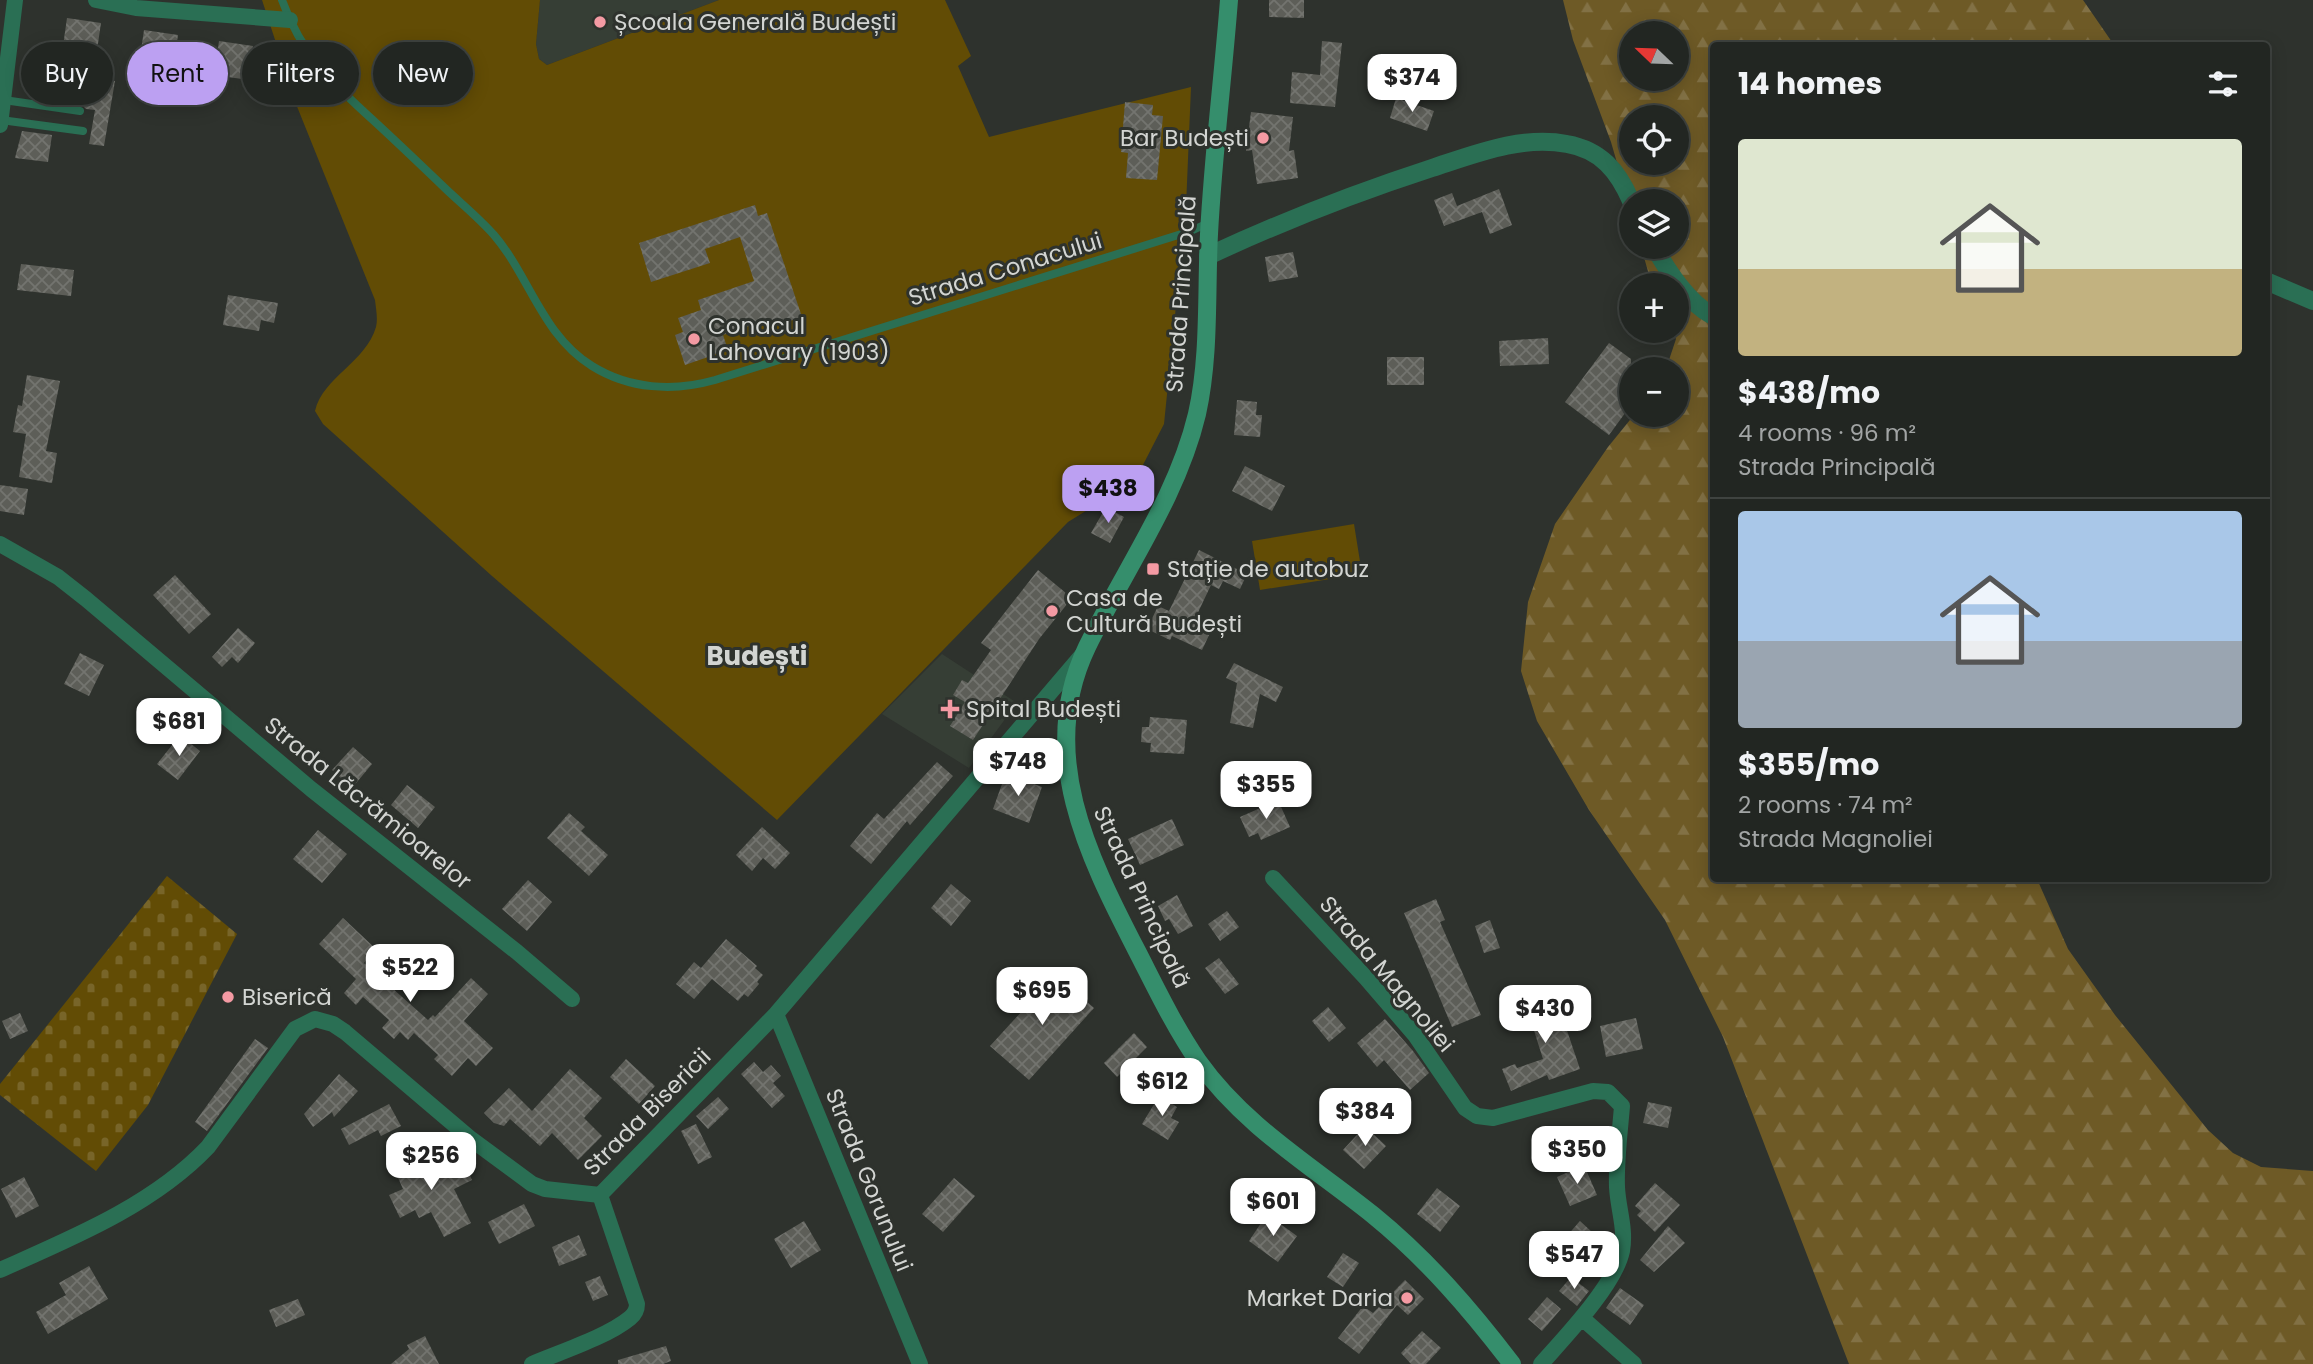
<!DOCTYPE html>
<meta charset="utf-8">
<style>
body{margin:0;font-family:Poppins,sans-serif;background:#2a2e2a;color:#f1f3f6;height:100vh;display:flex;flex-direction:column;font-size:26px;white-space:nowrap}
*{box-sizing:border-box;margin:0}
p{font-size:23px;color:#a2a5a5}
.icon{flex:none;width:38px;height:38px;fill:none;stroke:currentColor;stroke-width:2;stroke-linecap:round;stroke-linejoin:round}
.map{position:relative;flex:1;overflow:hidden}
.details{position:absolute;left:1710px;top:42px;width:560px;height:840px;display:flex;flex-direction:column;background:#222622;border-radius:7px;box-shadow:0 4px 18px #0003,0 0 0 2px #3f4340}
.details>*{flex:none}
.guide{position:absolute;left:21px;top:42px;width:665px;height:63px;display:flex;gap:14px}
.needle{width:46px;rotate:293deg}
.fabs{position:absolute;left:1619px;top:21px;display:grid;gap:14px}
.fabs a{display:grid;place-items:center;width:70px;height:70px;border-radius:50%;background:#222622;box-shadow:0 4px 18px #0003,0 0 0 2px #3f4340;font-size:35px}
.price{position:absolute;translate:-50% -60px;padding:0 16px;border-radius:14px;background:#fff;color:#222;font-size:23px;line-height:46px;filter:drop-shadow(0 2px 4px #0008)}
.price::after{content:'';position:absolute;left:50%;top:42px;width:21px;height:16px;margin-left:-10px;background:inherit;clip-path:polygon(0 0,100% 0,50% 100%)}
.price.selected{background:#bca0f2;color:#111}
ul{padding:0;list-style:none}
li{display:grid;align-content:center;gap:14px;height:371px;padding:0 28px}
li+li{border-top:2px solid #3f4340}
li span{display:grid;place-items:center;height:217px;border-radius:7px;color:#555}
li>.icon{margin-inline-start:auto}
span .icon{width:126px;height:126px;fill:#fffc;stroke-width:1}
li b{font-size:30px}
h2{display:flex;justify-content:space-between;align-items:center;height:84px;padding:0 28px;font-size:30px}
.chip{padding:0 24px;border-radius:32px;background:#222622;box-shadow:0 4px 18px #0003,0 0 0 2px #3f4340;font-size:24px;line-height:63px}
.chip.selected{background:#bca0f2;color:#111}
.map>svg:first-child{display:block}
.built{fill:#363e35}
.grass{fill:#624c05}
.forest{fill:url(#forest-firs);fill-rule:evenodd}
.cemetery{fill:url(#cemetery-stones)}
.building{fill:url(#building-cross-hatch)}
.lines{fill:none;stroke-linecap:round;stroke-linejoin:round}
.service{stroke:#2a6f54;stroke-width:8}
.minor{stroke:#2a6f54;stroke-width:16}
.tertiary{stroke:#2a6f54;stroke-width:18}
.secondary{stroke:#358e6c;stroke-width:18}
.poi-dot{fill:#f49aa3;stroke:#2e322d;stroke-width:2.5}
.labels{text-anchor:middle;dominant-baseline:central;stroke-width:6;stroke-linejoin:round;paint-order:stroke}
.poi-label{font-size:23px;fill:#d3d5d2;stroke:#2e322d;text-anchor:start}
.street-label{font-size:23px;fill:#d3d5d2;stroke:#2e322d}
.quarter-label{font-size:26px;font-weight:bold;fill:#d3d5d2;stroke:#2e322d}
</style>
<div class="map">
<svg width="2313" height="1364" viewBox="0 0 2313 1364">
<defs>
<pattern id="forest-firs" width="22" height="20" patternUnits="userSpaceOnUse" patternTransform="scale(1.75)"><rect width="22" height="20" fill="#6e5a26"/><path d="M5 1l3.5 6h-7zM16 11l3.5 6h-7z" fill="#827145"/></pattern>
<pattern id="cemetery-stones" width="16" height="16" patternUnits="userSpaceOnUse" patternTransform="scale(1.75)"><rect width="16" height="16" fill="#624c05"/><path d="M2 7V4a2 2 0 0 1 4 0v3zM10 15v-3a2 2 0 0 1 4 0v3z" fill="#786529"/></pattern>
<pattern id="building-cross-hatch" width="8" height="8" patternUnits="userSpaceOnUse" patternTransform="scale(1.75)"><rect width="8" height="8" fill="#5d5e58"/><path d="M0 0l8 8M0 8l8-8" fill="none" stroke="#73746f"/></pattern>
</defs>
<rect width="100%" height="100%" fill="#2e322d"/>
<!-- built -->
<path class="built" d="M540,0h179l-172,65 -8,-6 -3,-15z
M942,654l75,49 -48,65 -87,-54z"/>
<!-- grass -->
<path class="grass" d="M262,0h278l-4,44 3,15 8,6 172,-65h226l26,56 -13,10 31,71 202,-50 -5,120 -22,217 -36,70 -9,7 -30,8 -21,13 -291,298 -285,-244 -169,-152 -8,-13c8,-34 51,-49 61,-84 2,-8 0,-18 -1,-27l-79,-196z
M1354,524l8,50 -102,16 -8,-49z"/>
<!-- forest -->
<path class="forest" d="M1563,0h520l31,45 -401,1v832l324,1 31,70 47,66 93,115 25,23 28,14 52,4v193h-464l-126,-327 -58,-117 -76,-110 -52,-89 -16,-50 7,-69 27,-78 53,-77 26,-32h42v-46h-10l10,-30 -4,-8h4v-46h-24l-11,-38h35v-46h-45v10l-20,-69 -38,-102zM1631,33h45v46h-45zM1631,117h45v46h-45z"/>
<!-- cemetery -->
<path class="cemetery" d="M167,876l70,58 -89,171 -52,66 -96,-76v-11z"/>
<!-- building -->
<path class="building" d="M1269,0h35v18l-35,-1z
M67,18l34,5 -5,34 -34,-4z
M144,30l34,5 -5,34 -34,-5z
M219,41l34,5 -4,34 -35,-5z
M1322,41l20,2 -7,64 -45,-4 2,-31 28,3z
M87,76l28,5 -11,65 -15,-2 6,-34 -9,-1 -4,-4z
M1396,98l38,13 -7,20 -37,-13z
M1125,102l28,3 -1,10 11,1 -6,64 -31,-2 2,-25 -7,-1z
M1251,112l42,5 -4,34 5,-1 4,28 -41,6 -5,-34 -6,1z
M22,131l30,4 -4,27 -33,-4z
M1499,189l13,36 -22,9 -8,-22 -38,14 -10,-26 18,-7 5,13z
M755,205l3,11 9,-3 35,104 -33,11 -3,-8 -43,15 5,15 -43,15 -10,-30 8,-3 -5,-14 23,-8 -3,-10 56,-19 -14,-44 -35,12 5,14 -59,19 -12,-39z
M1293,252l5,25 -29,5 -4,-25z
M21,264l53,6 -3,26 -54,-6z
M228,295l50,8 -4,20 -13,-3 -2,11 -36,-6z
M1548,338l1,26 -49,2 -1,-25z
M1609,343l22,16v46l-22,30 -44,-33z
M1387,357h37v28h-37z
M27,375l33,6 -14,70 11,2 -5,30 -33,-6 7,-43 -13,-2 5,-27 4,1z
M1237,400l20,2 -1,13h6l-2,22 -26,-2z
M1245,466l40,20 -13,25 -40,-20z
M0,485l28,4 -4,26 -24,-4z
M1106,507l18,10 -14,26 -19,-10z
M1199,550l48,24 -7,15 -17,-8 -4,8 -8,-4 -18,38 18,8 -9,19 -30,-14 -2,4 -23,-11 11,-23 11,5z
M1038,570l34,28 -33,41 -66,101 -23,-14 15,-24 -12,-7 9,-15 6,3 23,-33 -10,-7z
M175,575l36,39 -22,20 -36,-39z
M238,628l17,15 -17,20 -6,-6 -10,10 -10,-10z
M80,653l24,12 -15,31 -25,-12z
M1234,663l49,24 -7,15 -16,-8 -7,34 -23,-5 7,-40 -11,-5z
M1150,717l37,3 -3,34 -34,-2 1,-9 -10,-1 1,-15h7z
M180,735l20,16 -22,29 -21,-16z
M353,747l19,17 -20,24 -20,-18z
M937,762l16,14 -43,49 -3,-4 -36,43 -21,-18 27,-33 7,6z
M1006,773l36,14 -13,36 -36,-14z
M407,785l28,22 -17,21 -27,-23z
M1278,800l12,27 -29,13 -3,-7 -9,4 -9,-20z
M569,813l16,14 -4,4 27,24 -19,21 -42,-38z
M1172,819l12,26 -44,20 -12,-26z
M762,827l28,26 -15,16 -12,-11 -11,13 -16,-16z
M318,830l29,24 -25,29 -29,-24z
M528,880l24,22 -25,29 -25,-22z
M951,884l20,17 -20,25 -20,-18z
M1177,895l16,31 -15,8 -9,-15 -4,2 -7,-15z
M1436,899l9,21 -5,2 41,93 -29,12 -48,-114z
M1227,911l12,16 -19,14 -12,-17z
M343,918l33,31 -12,14 64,57 5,-5 2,2 36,-39 17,16 -24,27 29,27 -17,18 -8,-8 -16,18 -18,-17 4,-4 -24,-22 -6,7 -8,-8 -6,7 -12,-11 7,-8 -26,-23 -7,8 -12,-12 12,-14 -37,-35z
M1490,920l10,28 -16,5 -9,-27z
M726,939l31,27 -2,2 8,7 -6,7 2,2 -11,13 -4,-3 -6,7 -26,-22 -18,20 -18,-15 18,-22 7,6z
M1219,958l20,26 -14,10 -20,-26z
M1056,974l38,34 -65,72 -39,-34z
M1541,991l4,13 12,-3 23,68 -31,11 -2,-5 -36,16 -9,-22 13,-5 2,4 26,-9 -20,-63z
M1328,1007l18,21 -17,14 -17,-21z
M20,1013l8,18 -18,8 -8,-18z
M1636,1018l7,31 -37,8 -6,-31z
M1385,1019l28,32 16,22 -19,17 -26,-30 -7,7 -20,-24z
M1134,1033l13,14 -30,30 -13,-14z
M255,1039l13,9 -61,83 -12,-9z
M626,1059l29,27 -16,18 -29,-27z
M754,1062l9,10 8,-7 10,11 -8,7 12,13 -13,12 -31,-34z
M570,1069l32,29 -18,20 18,18 -24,24 -26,-27 -12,13 -30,-27 -6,7 -10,-3 -10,-10 25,-25 23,23z
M339,1074l19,17 -24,26 -2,-5 -19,15 -9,-13z
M1159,1096l18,11 -6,11 8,4 -11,18 -26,-16z
M718,1097l11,12 -21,20 -12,-13z
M1648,1102l24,5 -4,21 -25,-5z
M389,1104l12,22 -20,10 -3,-6 -29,15 -8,-16z
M696,1124l16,33 -14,7 -17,-33z
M1365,1126l21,20 -22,23 -21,-19z
M418,1149l12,26 33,-15 9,20 -18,9 17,34 -27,14 -13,-25 -12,6 -4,-8 -15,8 -11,-23 14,-6 -12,-27z
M1584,1165l13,30 -27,11 -13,-29z
M24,1177l15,29 -23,12 -15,-29z
M954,1178l21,18 -32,36 -21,-18z
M1655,1183l25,22 -25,27 -18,-17 4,-4 -6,-5z
M1437,1188l23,18 -20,26 -23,-18z
M524,1204l11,22 -36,18 -11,-22z
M1267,1214l30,22 -19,26 -29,-21z
M804,1221l17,29 -30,18 -17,-29z
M1580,1221l25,23 -21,24 -26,-22z
M1668,1226l17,17 -31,29 -14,-12z
M579,1235l8,20 -28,11 -7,-19z
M1343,1253l16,10 -16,24 -16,-10z
M89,1266l19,33 -60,35 -12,-22 30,-17 -7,-12z
M600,1276l8,19 -15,6 -8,-19z
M1571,1277l18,14 -12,15 -18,-15z
M1405,1280l19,19 -16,16 -11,-10 -38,49 -21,-16 25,-32 10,7z
M1620,1288l24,17 -14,20 -24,-17z
M1547,1297l14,12 -19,22 -14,-12z
M298,1299l7,16 -29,12 -7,-17z
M1422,1331l19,17 -15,16h-15l-10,-11z
M425,1336l14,28h-48l18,-15 -2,-4z
M666,1346l5,15 -8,3h-45v-4z"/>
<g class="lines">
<!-- service -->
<path class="service" d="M282,0c19,54 51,84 92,121 25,23 49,46 74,70 15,14 32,28 46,44 36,42 48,100 98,131 37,23 81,26 123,14l476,-149 17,-8
M4,100l76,11
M1,120l82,11"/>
<!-- minor -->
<path class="minor" d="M96,0l40,8 154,12
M0,125l15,-125
M0,544l58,33 28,22 225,190 206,163 55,47
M1273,878l93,100 49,57 50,73 12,8 16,2 100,-27 15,1 14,14c-2,26 -6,54 -5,81 1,22 9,41 5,64 -7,34 -58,87 -81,113
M776,1014l144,350
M0,1270c72,-32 153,-65 208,-123l87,-118 20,-10 18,5 12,8 126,107 61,45 13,5 55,6 176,-181 307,-360
M1582,1318l52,46
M532,1364c28,-12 75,-27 98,-46 5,-4 7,-8 7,-14l-37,-109"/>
<!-- tertiary -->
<path class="tertiary" d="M1654,247c14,24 34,56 59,69
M1208,256c73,-34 147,-63 224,-88 43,-14 90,-33 135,-24 34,6 51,27 64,57
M2266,281l47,20"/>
<!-- secondary -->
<path class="secondary" d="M1229,0c-6,78 -16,156 -20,234 -3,59 1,122 -12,180 -20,84 -73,156 -110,233 -51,106 1,209 50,304 19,37 37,75 61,110 46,65 114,105 175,154 54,44 97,94 139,149"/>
</g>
<!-- markers -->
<g class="poi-dot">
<circle cx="600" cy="22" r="7"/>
<circle cx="1263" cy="138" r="7"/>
<circle cx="694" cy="339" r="7"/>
<rect x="1146" y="562" width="14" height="14" rx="3.5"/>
<circle cx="1052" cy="611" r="7"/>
<path d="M946.5 698.5h7v7h7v7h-7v7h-7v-7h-7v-7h7z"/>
<circle cx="228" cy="997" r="7"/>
<circle cx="1407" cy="1298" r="7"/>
</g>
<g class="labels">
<!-- poi labels -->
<g class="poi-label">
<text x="614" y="22">Școala Generală Budești</text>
<text x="1249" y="138" text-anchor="end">Bar Budești</text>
<text x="708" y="326">Conacul<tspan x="708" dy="26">Lahovary (1903)</tspan></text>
<text x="1167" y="569">Stație de autobuz</text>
<text x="1066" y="598">Casa de<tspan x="1066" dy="26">Cultură Budești</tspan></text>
<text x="966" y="709">Spital Budești</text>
<text x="242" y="997">Biserică</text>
<text x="1393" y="1298" text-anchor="end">Market Daria</text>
</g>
<!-- street labels -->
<g class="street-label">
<text transform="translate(1005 269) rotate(-17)">Strada Conacului</text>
<text transform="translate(1181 294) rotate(-86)">Strada Principală</text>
<text transform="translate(368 803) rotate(39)">Strada Lăcrămioarelor</text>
<text transform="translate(1142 897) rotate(65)">Strada Principală</text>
<text transform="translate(1387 974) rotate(50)">Strada Magnoliei</text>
<text transform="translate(647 1112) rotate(-45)">Strada Bisericii</text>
<text transform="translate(869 1180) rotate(68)">Strada Gorunului</text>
</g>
<!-- quarter labels -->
<g class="quarter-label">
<text x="757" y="656">Budești</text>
</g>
</g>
</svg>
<div class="fabs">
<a><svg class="needle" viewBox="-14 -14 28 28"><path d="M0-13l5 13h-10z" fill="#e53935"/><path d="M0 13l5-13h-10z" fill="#a2a5a5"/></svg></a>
<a><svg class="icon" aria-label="locate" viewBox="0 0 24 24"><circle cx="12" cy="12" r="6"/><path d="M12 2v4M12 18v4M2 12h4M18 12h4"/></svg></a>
<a><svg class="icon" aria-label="layers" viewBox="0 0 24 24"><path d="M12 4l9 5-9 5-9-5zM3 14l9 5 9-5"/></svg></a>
<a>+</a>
<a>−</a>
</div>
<b class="price" style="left:1412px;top:114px">$374</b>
<b class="price selected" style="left:1108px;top:525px">$438</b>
<b class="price" style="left:179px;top:758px">$681</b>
<b class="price" style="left:1018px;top:798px">$748</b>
<b class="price" style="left:1266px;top:821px">$355</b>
<b class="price" style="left:410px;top:1004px">$522</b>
<b class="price" style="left:1042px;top:1027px">$695</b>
<b class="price" style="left:1545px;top:1045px">$430</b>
<b class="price" style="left:1162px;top:1118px">$612</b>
<b class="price" style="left:1365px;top:1148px">$384</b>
<b class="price" style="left:1577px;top:1186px">$350</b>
<b class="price" style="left:431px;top:1192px">$256</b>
<b class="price" style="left:1273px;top:1238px">$601</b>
<b class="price" style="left:1574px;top:1291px">$547</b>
<div class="guide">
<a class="chip">Buy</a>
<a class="chip selected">Rent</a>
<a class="chip">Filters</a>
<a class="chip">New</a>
</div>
<section class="details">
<h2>14 homes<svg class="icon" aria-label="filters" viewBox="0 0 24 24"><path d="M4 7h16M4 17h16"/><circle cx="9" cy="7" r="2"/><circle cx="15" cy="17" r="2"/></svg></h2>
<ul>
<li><span style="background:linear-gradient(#dfe7d0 60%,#c2b280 0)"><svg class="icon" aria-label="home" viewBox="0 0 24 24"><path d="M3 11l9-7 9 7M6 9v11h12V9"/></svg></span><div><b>$438/mo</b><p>4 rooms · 96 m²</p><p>Strada Principală</p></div></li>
<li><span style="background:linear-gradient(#a9c7e8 60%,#9aa5b1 0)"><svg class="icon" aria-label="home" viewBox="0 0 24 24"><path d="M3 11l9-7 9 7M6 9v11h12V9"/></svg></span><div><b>$355/mo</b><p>2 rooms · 74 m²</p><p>Strada Magnoliei</p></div></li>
</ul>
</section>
</div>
